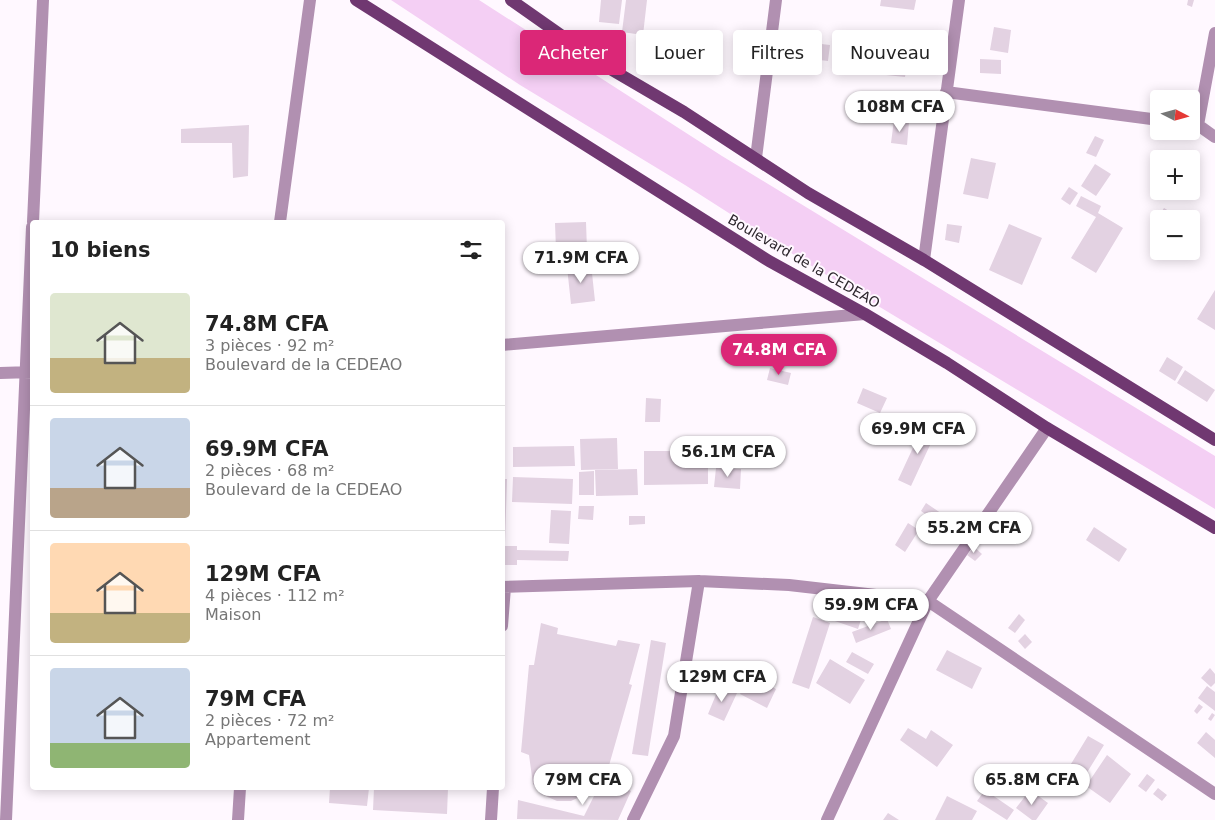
<!DOCTYPE html>
<html lang="fr">
<meta charset="utf-8">
<style>
body{margin:0;font-family:"DejaVu Sans",sans-serif;background:#f6f6f6;color:#222;height:100vh;display:flex;flex-direction:column;font-size:19px;white-space:nowrap}
*{box-sizing:border-box;margin:0}
p{font-size:16px;color:#767676}
.icon{flex:none;width:28px;height:28px;fill:none;stroke:currentColor;stroke-width:2;stroke-linecap:round;stroke-linejoin:round}
.map{position:relative;flex:1;overflow:hidden}
.side{position:absolute;left:30px;top:220px;width:475px;height:570px;display:flex;flex-direction:column;background:#fff;border-radius:5px;box-shadow:0 2px 12px #0003}
.side>*{flex:none}
.top-card{position:absolute;left:520px;top:30px;width:475px;height:45px;display:flex;gap:10px}
.needle{width:32px;rotate:96deg}
.tools{position:absolute;left:1150px;top:90px;display:grid;gap:10px}
.tools a{display:grid;place-items:center;width:50px;height:50px;border-radius:5px;background:#fff;box-shadow:0 2px 12px #0003;font-size:25px}
.price{position:absolute;translate:-50% -42px;padding:0 11px;border-radius:18px;background:#fff;color:#222;font-size:16px;line-height:32px;filter:drop-shadow(0 1px 2px #0008)}
.price::after{content:'';position:absolute;left:50%;top:30px;width:15px;height:11px;margin-left:-8px;background:inherit;clip-path:polygon(0 0,100% 0,50% 100%)}
.price.active{background:#db2777;color:#fff}
ul{padding:0;list-style:none}
li{display:flex;align-items:center;gap:15px;height:125px;padding:0 20px}
li+li{border-top:1px solid #e0e0e0}
li span{display:grid;place-items:center;flex:none;width:140px;height:100px;border-radius:5px;color:#555}
li>.icon{margin-inline-start:auto}
span .icon{width:60px;height:60px;fill:#fffc;stroke-width:1}
li b{font-size:21px}
h2{display:flex;justify-content:space-between;align-items:center;height:60px;padding:0 20px;font-size:21px}
.tag{padding:0 18px;border-radius:5px;background:#fff;box-shadow:0 2px 12px #0003;font-size:18px;line-height:45px}
.tag.active{background:#db2777;color:#fff}
.map>svg:first-child{display:block}
.green{fill:#f4cff4}
.building{fill:#e3d2e2}
.lines{fill:none;stroke-linecap:round;stroke-linejoin:round}
.street{stroke:#b190b1;stroke-width:12}
.primary{stroke:#703871;stroke-width:12}
.labels{text-anchor:middle;dominant-baseline:central;stroke-width:4;stroke-linejoin:round;paint-order:stroke}
.street-label{font-size:14px;fill:#2d262d;stroke:#fff8ff}
</style>
<div class="map">
<svg width="1215" height="820" viewBox="0 0 1215 820">
<rect width="100%" height="100%" fill="#fff8ff"/>
<!-- green -->
<path class="green" d="M391,0h88l243,156 493,300v53l-405,-244 -125,-80 -165,-100z"/>
<!-- building -->
<path class="building" d="M601,0h21l-3,24 -20,-2z
M626,0h21l-4,35 -21,-3z
M881,0h35l-2,10 -34,-4z
M1188,0h6l-2,7 -5,-2z
M994,27l17,3 -3,23 -18,-3z
M892,31l19,2 -6,44 -19,-2z
M787,40l43,5 -2,16 -43,-5z
M980,59l21,1v14l-21,-1z
M894,120l15,2 -2,23 -16,-2z
M249,125l-1,51 -15,2 -1,-35h-51v-14z
M1095,136l9,4 -8,17 -10,-4z
M1186,153l10,6 -5,7v-7h-9z
M971,158l25,5 -8,36 -25,-5z
M1095,164l16,10 -15,22 -15,-10z
M1069,187l9,6 -8,12 -9,-6z
M1081,196l20,10 -3,7 25,15 -27,45 -25,-15 25,-41 -20,-11z
M1164,208l13,8 -2,3h-16v12l-7,-5z
M586,222l1,28h-31l-1,-27z
M947,224l15,2 -3,17 -14,-3z
M1009,224l33,14 -20,47 -33,-15z
M591,264l4,37 -24,3 -4,-37z
M1215,290v40l-18,-11z
M1167,357l16,10 -8,14 -16,-10z
M770,368l21,5 -3,12 -21,-5z
M1185,370l30,20 -8,12 -30,-19z
M863,388l24,10 -7,15 -23,-10z
M646,398l15,1 -1,23h-15z
M924,424l13,6 -26,56 -13,-6z
M617,438l1,31 -37,1 -1,-31z
M574,446l1,20 -62,1v-20z
M644,451h34v12l30,-1v22l-64,1z
M716,468l25,1 -1,20 -26,-2z
M637,469l1,26 -42,1 -1,-26z
M594,471v24h-15v-23z
M513,477l60,2 -1,25 -60,-2z
M502,479h5l-2,64h-3z
M926,503l28,19 -5,9 -28,-20z
M579,506h15l-1,14 -15,-1z
M551,510l20,1 -2,33 -20,-1z
M629,516h16v8l-16,1z
M908,523l11,7 -14,22 -10,-7z
M1094,527l33,22 -8,13 -33,-22z
M505,546h12v4l52,1 -1,10 -51,-1v5h-12z
M974,547l8,7 -7,7 -8,-6z
M841,602l23,8 -6,19 -23,-8z
M1019,614l6,6 -10,13 -7,-5z
M813,617l17,6 -21,66 -17,-6z
M887,619l4,10 -35,14 -4,-11z
M541,623l17,5 -1,6 59,12 2,-6 22,4 -11,40 3,1 -24,84 -9,-1 -9,24 -19,9h-14l-16,-7 -8,-10 -4,-29 -8,-3 8,-87h5z
M1025,634l7,8 -7,7 -7,-8z
M651,640l15,3 -18,113 -16,-2z
M947,650l35,18 -10,21 -36,-19z
M852,652l22,12 -6,10 -22,-12z
M830,659l35,21 -15,24 -34,-21z
M1210,668l5,6v9l-4,4 -10,-9z
M749,675l27,14 -9,19 -27,-14z
M720,685l17,8 -13,28 -16,-7z
M1207,686l8,6v19l-17,-13z
M1199,704l4,3 -6,7 -3,-3z
M1212,713l3,2 -4,6 -3,-2z
M908,728l18,11 5,-9 22,15 -16,22 -37,-27z
M1206,732l9,8v18l-18,-15z
M1088,736l16,9 -29,47 -15,-10z
M1107,755l24,19 -21,29 -24,-17z
M1147,774l8,6 -9,12 -8,-6z
M603,778l28,13 -13,29 -101,-1 1,-19 66,16z
M330,788h39l-2,18 -38,-3z
M374,788h74l-1,26 -74,-4z
M1158,788l9,7 -5,6 -9,-7z
M985,790l29,20 -7,10 -30,-19z
M1030,790l18,13 -12,17h-4l-16,-12z
M947,796l30,15 -5,9h-37z
M888,813l11,7h-16z"/>
<g class="lines">
<!-- street -->
<path class="street" d="M946,92l213,28
M1191,124l7,1 17,12
M1198,125l17,-92
M756,158l20,-158
M33,222l10,-222
M280,222l30,-222
M924,260l35,-260
M502,345l363,-31
M0,373l32,-1
M502,587l197,-6 90,4 139,16 287,193
M502,626l3,-39
M6,820l26,-593
M238,820l2,-32
M491,820l2,-32
M633,820l41,-84 25,-155
M827,820l101,-219 119,-173"/>
<!-- primary -->
<path class="primary" d="M356,0l413,261 96,53 82,49 100,65 168,100
M511,0l91,64 82,48 124,81 116,67 291,180"/>
</g>
<g class="labels">
<!-- street labels -->
<g class="street-label">
<text transform="translate(804 261) rotate(30)">Boulevard de la CEDEAO</text>
</g>
</g>
</svg>
<div class="tools">
<a><svg class="needle" viewBox="-14 -14 28 28"><path d="M0-13l5 13h-10z" fill="#e53935"/><path d="M0 13l5-13h-10z" fill="#767676"/></svg></a>
<a>+</a>
<a>−</a>
</div>
<b class="price" style="left:900px;top:133px">108M CFA</b>
<b class="price" style="left:581px;top:284px">71.9M CFA</b>
<b class="price active" style="left:779px;top:376px">74.8M CFA</b>
<b class="price" style="left:918px;top:455px">69.9M CFA</b>
<b class="price" style="left:728px;top:478px">56.1M CFA</b>
<b class="price" style="left:974px;top:554px">55.2M CFA</b>
<b class="price" style="left:871px;top:631px">59.9M CFA</b>
<b class="price" style="left:722px;top:703px">129M CFA</b>
<b class="price" style="left:583px;top:806px">79M CFA</b>
<b class="price" style="left:1032px;top:806px">65.8M CFA</b>
<div class="top-card">
<a class="tag active">Acheter</a>
<a class="tag">Louer</a>
<a class="tag">Filtres</a>
<a class="tag">Nouveau</a>
</div>
<section class="side">
<h2>10 biens<svg class="icon" aria-label="filters" viewBox="0 0 24 24"><path d="M4 7h16M4 17h16"/><circle cx="9" cy="7" r="2"/><circle cx="15" cy="17" r="2"/></svg></h2>
<ul>
<li><span style="background:linear-gradient(#dfe7d0 65%,#c2b280 0)"><svg class="icon" aria-label="home" viewBox="0 0 24 24"><path d="M3 11l9-7 9 7M6 9v11h12V9"/></svg></span><div><b>74.8M CFA</b><p>3 pièces · 92 m²</p><p>Boulevard de la CEDEAO</p></div></li>
<li><span style="background:linear-gradient(#c9d6e8 70%,#b9a48a 0)"><svg class="icon" aria-label="home" viewBox="0 0 24 24"><path d="M3 11l9-7 9 7M6 9v11h12V9"/></svg></span><div><b>69.9M CFA</b><p>2 pièces · 68 m²</p><p>Boulevard de la CEDEAO</p></div></li>
<li><span style="background:linear-gradient(#ffd9b3 70%,#c2b280 0)"><svg class="icon" aria-label="home" viewBox="0 0 24 24"><path d="M3 11l9-7 9 7M6 9v11h12V9"/></svg></span><div><b>129M CFA</b><p>4 pièces · 112 m²</p><p>Maison</p></div></li>
<li><span style="background:linear-gradient(#c9d6e8 75%,#8fb573 0)"><svg class="icon" aria-label="home" viewBox="0 0 24 24"><path d="M3 11l9-7 9 7M6 9v11h12V9"/></svg></span><div><b>79M CFA</b><p>2 pièces · 72 m²</p><p>Appartement</p></div></li>
</ul>
</section>
</div>
